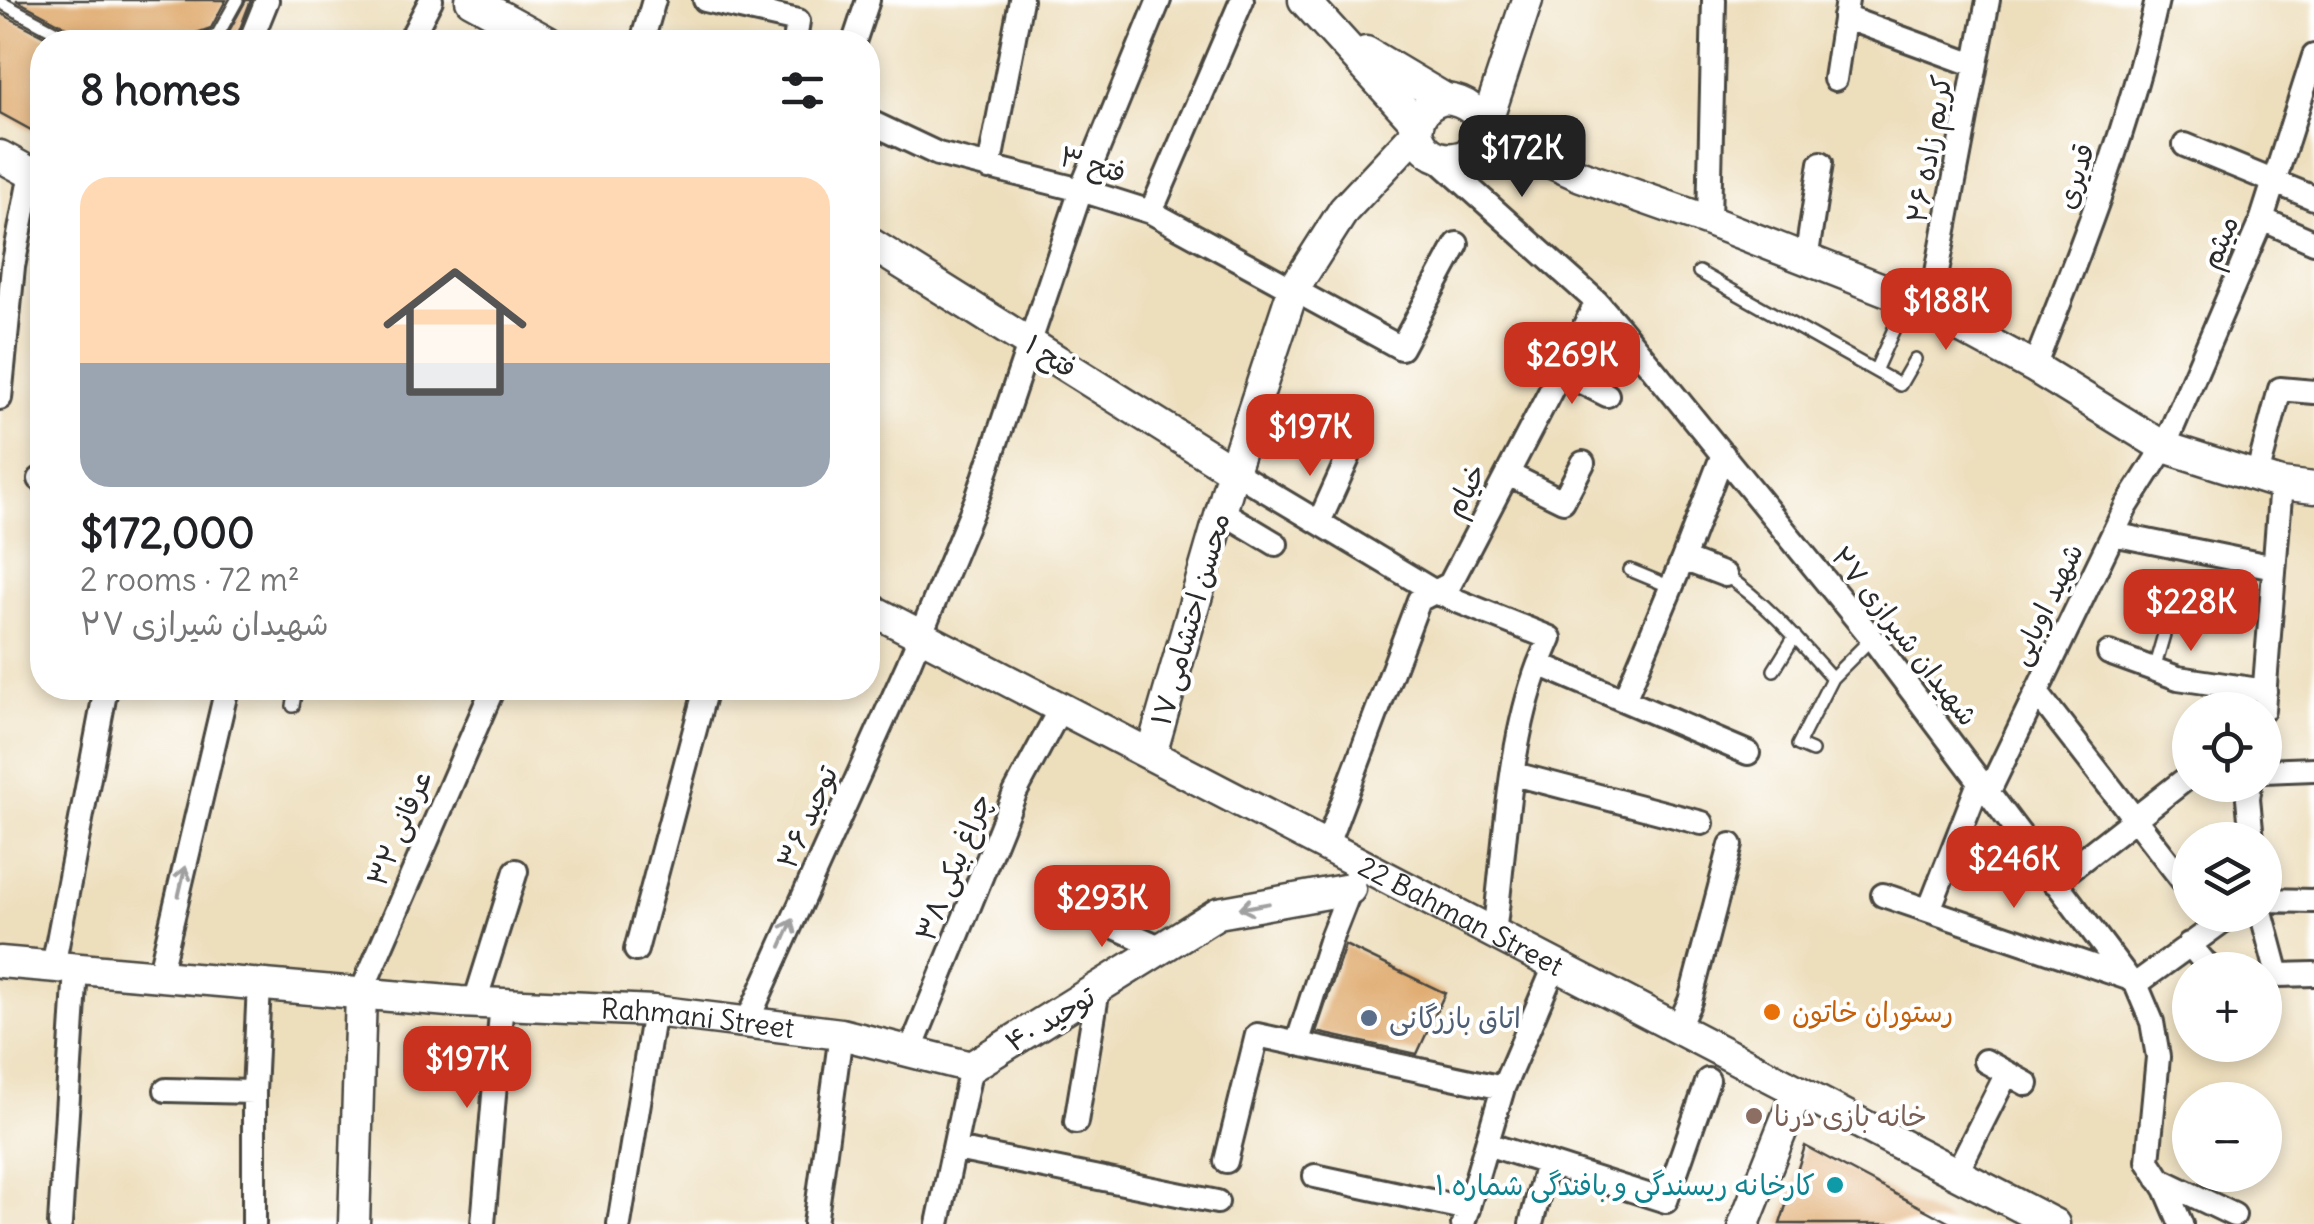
<!DOCTYPE html>
<meta charset="utf-8">
<style>
body{margin:0;font-family:Delius,"Playpen Sans Arabic",sans-serif;background:#f2f2f2;color:#202124;height:100vh;display:flex;flex-direction:column;font-size:38px;white-space:nowrap}
*{box-sizing:border-box;margin:0}
p{font-size:32px;color:#757577}
.icon{flex:none;width:55px;height:55px;fill:none;stroke:currentColor;stroke-width:2;stroke-linecap:round;stroke-linejoin:round}
.map{position:relative;flex:1;overflow:hidden}
.details{position:absolute;left:30px;top:30px;width:850px;height:670px;display:flex;flex-direction:column;background:#fff;border-radius:40px;box-shadow:0 5px 15px #0003}
.details>*{flex:none}
.tools{position:absolute;left:2172px;top:692px;display:grid;gap:20px}
.tools a{display:grid;place-items:center;width:110px;height:110px;border-radius:50%;background:#fff;box-shadow:0 5px 15px #0003;font-size:50px}
.price{position:absolute;translate:-50% -85px;padding:0 22px;border-radius:20px;background:#c8321e;color:#fff;font-size:32px;line-height:65px;filter:drop-shadow(0 2px 5px #0008)}
.price::after{content:'';position:absolute;left:50%;top:60px;width:30px;height:22px;margin-left:-15px;background:inherit;clip-path:polygon(0 0,100% 0,50% 100%)}
.price.selected{background:#222;color:#fff}
ul{padding:0;list-style:none}
li{display:grid;align-content:center;gap:20px;height:530px;padding:0 50px}
li span{display:grid;place-items:center;height:310px;border-radius:30px;color:#555}
li>.icon{margin-inline-start:auto}
span .icon{width:180px;height:180px;fill:#fffc;stroke-width:1}
li b{font-size:42px}
h2{display:flex;justify-content:space-between;align-items:center;height:120px;padding:0 50px;font-size:42px}
.map>svg:first-child{display:block}
.building{fill:#dda565}
.lines{fill:none;stroke-linecap:round;stroke-linejoin:round}
.lane-casing{stroke:#484641;stroke-width:16}
.street-casing{stroke:#484641;stroke-width:28}
.secondary-casing{stroke:#484641;stroke-width:35}
.lane{stroke:#fff;stroke-width:11}
.street{stroke:#fff;stroke-width:22}
.secondary{stroke:#fff;stroke-width:30}
.oneway{stroke:#a0a0a0}
.food-dot{fill:#e8710a;stroke:#fff;stroke-width:4}
.service-dot{fill:#5c6f8a;stroke:#fff;stroke-width:4}
.education-dot{fill:#8d6e63;stroke:#fff;stroke-width:4}
.culture-dot{fill:#0f9aa8;stroke:#fff;stroke-width:4}
.labels{text-anchor:middle;dominant-baseline:central;stroke-width:8;stroke-linejoin:round;paint-order:stroke}
.street-label{font-size:28px;fill:#2b2b2b;stroke:#fff}
.food-label{font-size:28px;fill:#c56008;stroke:#fff;text-anchor:start}
.service-label{font-size:28px;fill:#4e5e75;stroke:#fff;text-anchor:start}
.education-label{font-size:28px;fill:#785e54;stroke:#fff;text-anchor:start}
.culture-label{font-size:28px;fill:#0d838f;stroke:#fff;text-anchor:end}
</style>
<div class="map">
<svg width="2314" height="1224" viewBox="0 0 2314 1224">
<rect width="100%" height="100%" fill="#fff"/>
<filter id="ink" filterUnits="userSpaceOnUse"><feTurbulence type="fractalNoise" baseFrequency=".01" numOctaves="2"/><feDisplacementMap in="SourceGraphic" scale="20" xChannelSelector="R" yChannelSelector="G"/><feConvolveMatrix kernelMatrix="1 2 1 2 8 2 1 2 1" color-interpolation-filters="sRGB"/></filter>
<filter id="wash" filterUnits="userSpaceOnUse"><feTurbulence type="fractalNoise" baseFrequency=".0048" numOctaves="4" result="noise"/><feDisplacementMap in="SourceGraphic" scale="40" xChannelSelector="R" yChannelSelector="G"/><feGaussianBlur stdDeviation="2.25" result="paint"/><feColorMatrix in="noise" values="0 0 0 0 0 0 0 0 0 0 0 0 0 0 0 0 0 1.4 0 .05"/><feComposite in="paint" operator="in"/></filter>
<g filter="url(#wash)">
<rect width="100%" height="100%" fill="#eddebc"/>
<g id="blocks">
<!-- building -->
<path class="building" d="M16,0h210l-15,28 -20,7 -3,7h-104l-5,-8z
M246,0h5l-16,42h-12z
M0,13l56,29h-14v94l-42,-23z
M1345,945l100,48 -28,61 -101,-22z
M1805,1146l147,78h-172z"/>
</g>
</g>
<g filter="url(#ink)">
<use href="#blocks" fill-opacity="0" stroke="#484641" stroke-width="2.5"/>
<g class="lines">
<!-- lane casing -->
<g class="lane-casing">
<path id="lane" d="M0,2l75,40
M197,42l20,-6 20,-36
M1699,272l201,113 15,-26
M1522,332l45,27
M1875,371l31,-69
M1630,570l41,17
M1725,575c42,28 74,66 107,103l40,-40
M2154,669l11,-38
M1774,670l21,-34
M293,706l3,-18
M1812,751l-14,-6 34,-67"/>
</g>
<!-- street casing -->
<g class="street-casing">
<path id="street" d="M705,0l93,21 -3,21
M1844,17l131,48
M250,42l17,-42
M409,42l22,-42
M642,42l12,-42
M854,42l14,-42
M1835,79l12,-79
M868,121l70,33 143,36 70,22 250,136 56,-104
M2185,145l129,53
M1435,157l162,145 20,23 255,313 256,340 8,6 16,38 6,35 -10,104 18,28 15,35
M989,168l32,-168
M1151,212l91,-212
M2262,219l52,23
M1709,221l5,-221
M1806,260l15,-97
M1930,310l58,-310
M2034,367c48,-120 95,-240 123,-367
M1561,372l46,23
M0,398l13,-131 18,-94
M1233,471l202,121 115,46 -11,26 209,89
M1508,474l55,27 20,-38
M2257,476l23,-87 34,3
M40,479l2,-1
M1221,511l55,33
M1320,520l28,-62
M2113,534l161,33
M1683,559l42,16
M2109,653l69,25 87,13
M2037,693l153,197
M1624,700l59,-141 40,-105
M2263,710l18,-226
M2265,771l49,-2
M1514,774l188,49
M2250,785l-2,13 4,42
M1989,791l137,-284 38,-60 98,-228 52,-163
M1326,847l93,-247 31,-16 147,-282
M2054,882l129,-101
M1883,895l245,83
M2265,900l49,1
M1063,904l99,44
M1929,910l51,-130
M2262,915l16,60 36,-1
M1494,933c12,-89 13,-184 45,-269
M2189,944l22,26
M636,950l70,-262
M53,967l53,-279
M159,976l68,-288
M2136,984l95,-69
M361,993l132,-305
M475,1002l41,-131
M747,1022l161,-357 70,-169 103,-306 78,-190
M1677,1029l13,-28 41,-156
M1297,1044l34,-106 24,-61
M910,1052l105,-259 45,-84
M1985,1061l42,23
M166,1090l88,2
M1076,1122l22,-133
M1487,1144l179,57 42,-121
M956,1149l261,53
M1226,1161l31,-126 246,53
M1956,1174l51,-101
M1315,1176l153,33
M2159,1179l75,36
M60,1224l16,-255
M254,1224v-132l5,-107
M483,1224l19,-222
M619,1224l35,-213
M815,1224l26,-190
M938,1224l33,-157
M1463,1224l40,-136 52,-122
M1531,1224l16,-61"/>
</g>
<!-- secondary casing -->
<g class="secondary-casing">
<g id="secondary">
<path d="M471,0l77,42"/>
<path d="M1304,0l114,125"/>
<path d="M1366,52l79,47"/>
<path d="M1445,99c23,2 35,14 42,35 -14,31 -60,35 -70,-2 1,-18 11,-29 28,-33z"/>
<path d="M1485,127l42,-127"/>
<path d="M1487,134l94,42 128,45 199,78 126,68 130,80 117,37 33,4"/>
<path d="M0,156l42,23"/>
<path d="M868,242l365,229"/>
<path id="s1" d="M868,608l1186,616"/>
<path d="M1151,754l82,-283 60,-181 51,-80 73,-78"/>
<path id="s2" d="M0,962l460,40 194,9 187,23 130,33 247,-154 132,-24"/>
<path d="M354,1224l7,-231"/>
<path d="M1744,1224l53,-132"/>
</g>
</g>
<!-- lane -->
<use href="#lane" class="lane"/>
<!-- street -->
<use href="#street" class="street"/>
<!-- secondary -->
<use href="#secondary" class="secondary"/>
</g>
<!-- one-way arrows -->
<defs><path id="oneway-shaft" d="M-6 0H5M1.5-3L5.5 0L1.5 3" fill="none" stroke-width="1.6" stroke-linecap="round" stroke-linejoin="round" transform="scale(2.5)"/></defs>
<g class="oneway">
<use href="#oneway-shaft" transform="translate(182 881) rotate(-77)"/>
<use href="#oneway-shaft" transform="translate(1254 906) rotate(170)"/>
<use href="#oneway-shaft" transform="translate(787 933) rotate(-66)"/>
</g>
</g>
<!-- markers -->
<circle class="food-dot" cx="1772" cy="1012" r="10"/>
<circle class="service-dot" cx="1369" cy="1018" r="10"/>
<circle class="education-dot" cx="1754" cy="1116" r="10"/>
<circle class="culture-dot" cx="1835" cy="1185" r="10"/>
<g class="labels">
<!-- street labels -->
<g class="street-label">
<text transform="translate(1929 149) rotate(-80)">کریم زاده ۲۶</text>
<text transform="translate(1093 164) rotate(16)">فتح ۳</text>
<text transform="translate(2075 176) rotate(-72)">قدیری</text>
<text transform="translate(2219 242) rotate(-67)">میثم</text>
<text transform="translate(1051 356) rotate(32)">فتح ۱</text>
<text transform="translate(1465 490) rotate(-62)">خیام</text>
<text transform="translate(2046 604) rotate(-64)">شهید اوبایی</text>
<text transform="translate(1190 619) rotate(-74)">محسن احتشامی ۱۷</text>
<text transform="translate(1905 636) rotate(52)">شهیدان شیرازی ۲۷</text>
<text transform="translate(807 817) rotate(-66)">توحید ۳۶</text>
<text transform="translate(399 828) rotate(-67)">عرفانی ۳۲</text>
<text transform="translate(953 867) rotate(-68)">چراغ بیکی ۳۸</text>
<text stroke="none"><textPath href="#s1" startOffset="668">22 Bahman Street</textPath></text>
<text stroke="none"><textPath href="#s2" startOffset="700">Rahmani Street</textPath></text>
<text transform="translate(1050 1019) rotate(-31)">توحید ۴۰</text>
</g>
<!-- food labels -->
<g class="food-label">
<text x="1792" y="1012">رستوران خاتون</text>
</g>
<!-- service labels -->
<g class="service-label">
<text x="1389" y="1018">اتاق بازرگانی</text>
</g>
<!-- education labels -->
<g class="education-label">
<text x="1774" y="1116">خانه بازی درنا</text>
</g>
<!-- culture labels -->
<g class="culture-label">
<text x="1815" y="1185">کارخانه ریسندگی و بافندگی شماره ۱</text>
</g>
</g>
</svg>
<div class="tools">
<a><svg class="icon" aria-label="locate" viewBox="0 0 24 24"><circle cx="12" cy="12" r="6"/><path d="M12 2v4M12 18v4M2 12h4M18 12h4"/></svg></a>
<a><svg class="icon" aria-label="layers" viewBox="0 0 24 24"><path d="M12 4l9 5-9 5-9-5zM3 14l9 5 9-5"/></svg></a>
<a>+</a>
<a>−</a>
</div>
<b class="price selected" style="left:1522px;top:200px">$172K</b>
<b class="price" style="left:1946px;top:353px">$188K</b>
<b class="price" style="left:1572px;top:407px">$269K</b>
<b class="price" style="left:1310px;top:479px">$197K</b>
<b class="price" style="left:2191px;top:654px">$228K</b>
<b class="price" style="left:2014px;top:911px">$246K</b>
<b class="price" style="left:1102px;top:950px">$293K</b>
<b class="price" style="left:467px;top:1111px">$197K</b>
<section class="details">
<h2>8 homes<svg class="icon" aria-label="filters" viewBox="0 0 24 24"><path d="M4 7h16M4 17h16"/><circle cx="9" cy="7" r="2"/><circle cx="15" cy="17" r="2"/></svg></h2>
<ul>
<li><span style="background:linear-gradient(#ffd9b3 60%,#9aa5b1 0)"><svg class="icon" aria-label="home" viewBox="0 0 24 24"><path d="M3 11l9-7 9 7M6 9v11h12V9"/></svg></span><div><b>$172,000</b><p>2 rooms · 72 m²</p><p>شهیدان شیرازی ۲۷</p></div></li>
</ul>
</section>
</div>
